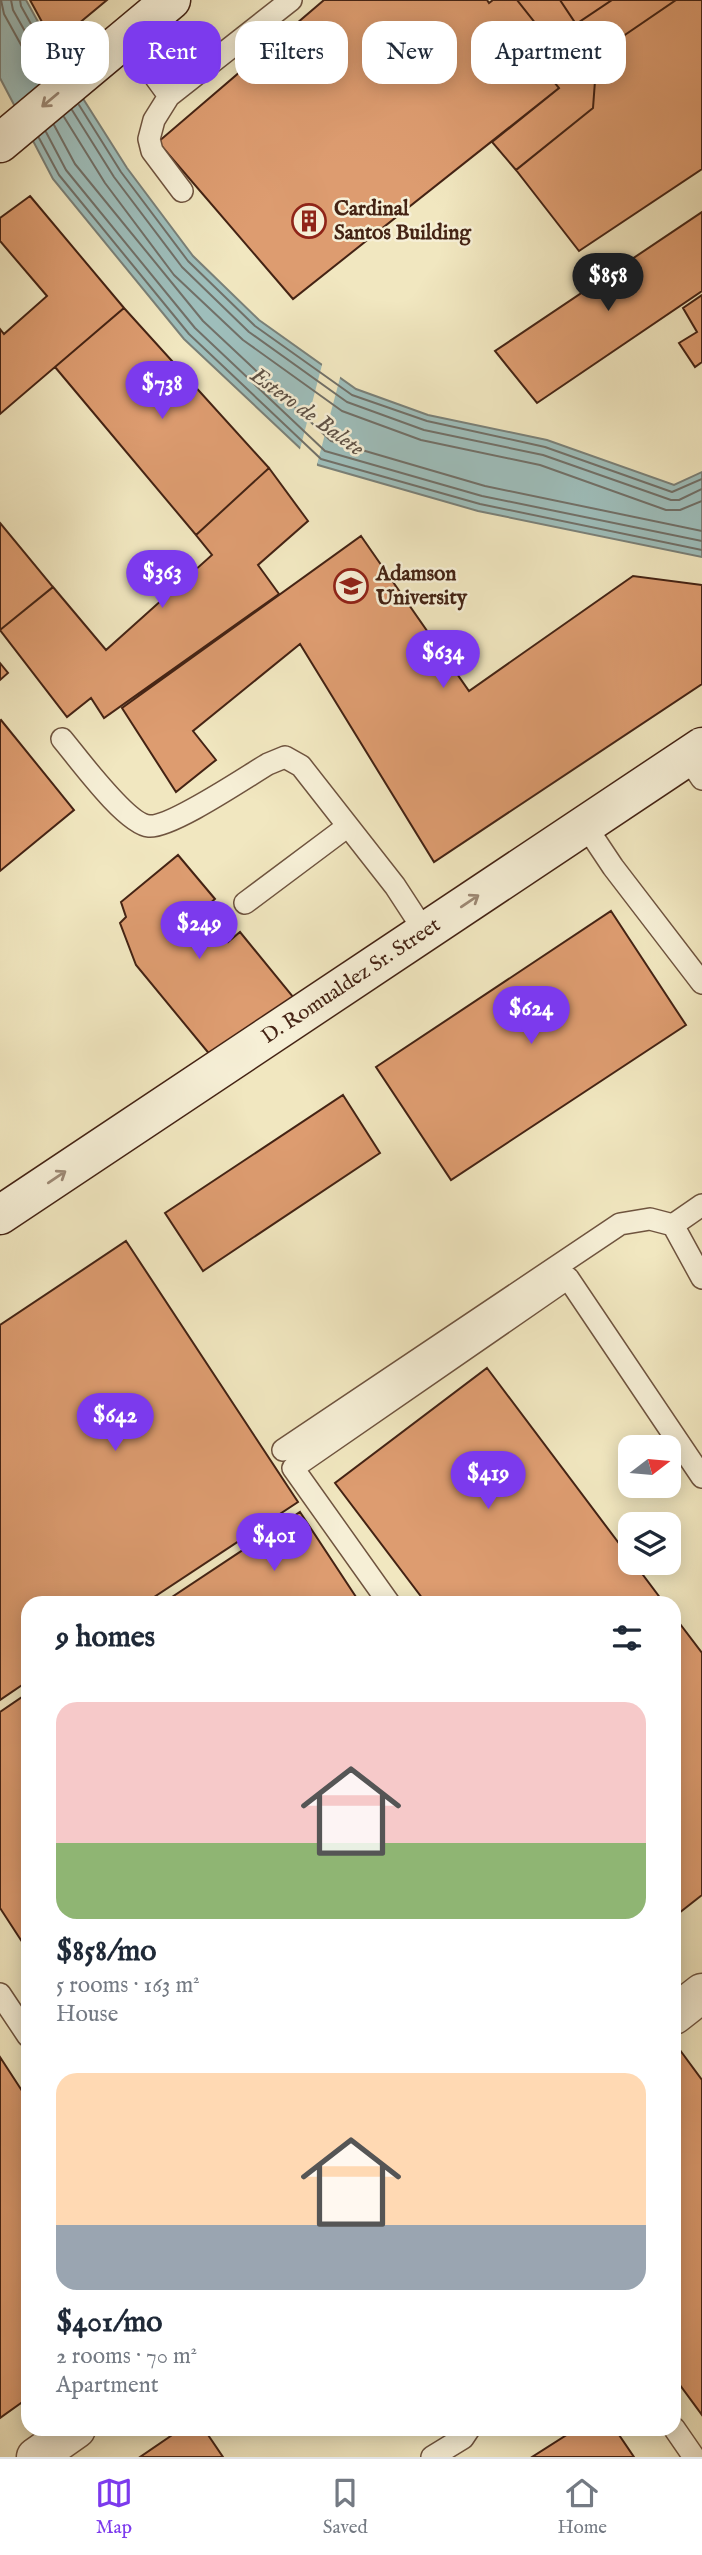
<!DOCTYPE html>
<meta charset="utf-8">
<style>
body{margin:0;font-family:"IM FELL English",serif;background:#f6f6f7;color:#1f2937;height:100vh;display:flex;flex-direction:column;font-size:26px;white-space:nowrap}
*{box-sizing:border-box;margin:0}
p{font-size:23px;color:#747a83}
.icon{flex:none;width:38px;height:38px;fill:none;stroke:currentColor;stroke-width:2;stroke-linecap:round;stroke-linejoin:round}
.map{position:relative;flex:1;overflow:hidden}
.sheet{position:absolute;left:21px;top:1596px;width:660px;height:840px;display:flex;flex-direction:column;background:#fff;border-radius:21px;box-shadow:0 4px 18px #0003}
.sheet>*{flex:none}
.guide{position:absolute;left:21px;top:21px;width:662px;height:63px;display:flex;gap:14px}
.needle{width:46px;rotate:74deg}
.tools{position:absolute;left:618px;top:1435px;display:grid;gap:14px}
.tools a{display:grid;place-items:center;width:63px;height:63px;border-radius:14px;background:#fff;box-shadow:0 4px 18px #0003;font-size:35px}
.price{position:absolute;translate:-50% -60px;padding:0 16px;border-radius:24px;background:#7c3aed;color:#fff;font-size:23px;line-height:46px;filter:drop-shadow(0 2px 4px #0008)}
.price::after{content:'';position:absolute;left:50%;top:42px;width:21px;height:16px;margin-left:-10px;background:inherit;clip-path:polygon(0 0,100% 0,50% 100%)}
.price.active{background:#222;color:#fff}
ul{padding:0;list-style:none}
li{display:grid;align-content:center;gap:14px;height:371px;padding:0 35px}
li span{display:grid;place-items:center;height:217px;border-radius:21px;color:#555}
li>.icon{margin-inline-start:auto}
span .icon{width:126px;height:126px;fill:#fffc;stroke-width:1}
li b{font-size:30px}
h2{display:flex;justify-content:space-between;align-items:center;height:84px;padding:0 35px;font-size:30px}
.chip{padding:0 24px;border-radius:21px;background:#fff;box-shadow:0 4px 18px #0003;font-size:24px;line-height:63px}
.chip.active{background:#7c3aed;color:#fff}
.tabs{display:flex;justify-content:space-around;align-items:center;height:98px;border-top:2px solid #e0e1e3;background:#fff;font-size:19px;color:#747a83}
.tabs a{display:grid;justify-items:center;gap:4px}
.tabs .active{color:#7c3aed}
.map>svg:first-child{display:block}
.water{fill:#9ebebb;stroke:#7a8078;stroke-width:2}
.pier{fill:#f1e7c0}
.lines{fill:none;stroke-linecap:round;stroke-linejoin:round}
.shore{stroke:#717068;stroke-width:2}
.building{fill:#dd9c70;stroke:#442314;stroke-width:2}
.lane-casing{stroke:#6f543f;stroke-width:24}
.street-casing{stroke:#6f543f;stroke-width:41}
.secondary-casing{stroke:#442314;stroke-width:41}
.lane{stroke:#f6efd6;stroke-width:21}
.street{stroke:#f6efd6;stroke-width:38}
.secondary{stroke:#f6efd6;stroke-width:38}
.oneway{stroke:#9d8975}
.labels{text-anchor:middle;dominant-baseline:central;stroke-width:5;stroke-linejoin:round;paint-order:stroke}
.poi-label{font-size:21px;font-weight:bold;fill:#442314;stroke:#f6efd6;text-anchor:start}
.street-label{font-size:21px;fill:#442314;stroke:#f6efd6}
.water-label{font-size:23px;font-style:italic;fill:#5f5246;stroke:#f6efd6}
</style>
<div class="map">
<svg width="702" height="2457" viewBox="0 0 702 2457">
<rect width="100%" height="100%" fill="#f1e7c0"/>
<filter id="stains"><feTurbulence type="fractalNoise" baseFrequency=".00286" numOctaves="4"/><feColorMatrix values="0 0 0 0 .2 0 0 0 0 .09 0 0 0 0 .02 0 0 0 .5 -.17"/></filter>
<radialGradient id="worn" r=".72"><stop offset=".6" stop-color="#630" stop-opacity="0"/><stop offset="1" stop-color="#630" stop-opacity=".3"/></radialGradient>
<!-- water -->
<path class="water" d="M0,0h26l37,67 64,101 66,88 66,64 97,69 72,26 119,25 127,45 28,-13v85l-224,-46 -160,-46 -134,-126 -131,-160 -53,-101z"/>
<!-- pier -->
<path class="pier" d="M323,361l18,13 -25,94 -17,-15z"/>
<g class="lines">
<!-- shore -->
<path class="shore" d="M1,0l3,14 37,67
M11,0l2,10 36,64
M20,0l1,6 35,63
M79,105l42,67 67,89 67,65 97,69 75,26 118,26 127,45 30,-13
M72,110l42,67 68,90 67,65 98,70 77,28 119,25 128,45h8l23,-11
M64,117l41,66 69,92 69,65 99,71 79,29 119,25 126,45h14l22,-9
M54,125l21,39 128,157 128,120 154,45 217,45
M46,132l20,38 129,158 130,123 157,45 220,45
M39,138l20,37 130,159 132,125 159,45 222,46"/>
</g>
<!-- building -->
<path class="building" d="M30,0h77l-53,44z
M324,0h163l2,3 4,-3h24l38,48 -17,14 21,26 -266,211 -135,-157z
M517,0h43l16,24 36,-24h64l-79,54 -4,54 -77,62 -24,-28 67,-54 -21,-26 17,-14z
M560,0h52l-36,24z
M676,0h26v169l-123,82 -63,-81 77,-62 4,-54z
M30,196l94,112 -124,106v-85l4,5 43,-38 -47,-55v-23z
M702,212v79l-165,112 -42,-52z
M702,295v67l-7,5 -16,-24 18,-11 -14,-24z
M124,308l145,160 -73,67 -141,-168z
M269,468l39,53 -50,44 21,29 -175,124 -13,-20 -24,19 -67,-87 53,-43 53,63 106,-95 -16,-20z
M0,523l53,64 -53,43z
M361,536l108,155 164,-115 69,9v99l-268,178 -134,-218 -107,87 23,29 -40,32 -54,-84z
M0,663l8,10 -8,7z
M1,720l73,90 -74,61v-150z
M178,855l37,44 -13,11 26,32 12,-10 54,66 -78,64 -80,-97 -16,-42 6,-6 -5,-15z
M611,911l75,114 -235,155 -75,-113z
M343,1095l37,58 -177,118 -38,-58z
M126,1241l172,261 -153,101h-117v78l-28,19v-375z
M487,1368l143,190v5h4l30,40h-238l-91,-120z
M300,1512l60,91h-197z
M674,1616l28,37v242l-28,22z
M28,1693v258l-28,-43v-196z
M674,2042l28,38v335l-28,-38z
M0,2057l28,43v298l-28,20z
M181,2429h23l19,28h-83z
M576,2429h39l19,28h-102z"/>
<g class="lines">
<!-- lane casing -->
<g class="lane-casing">
<path id="lane" d="M126,37l43,59
M182,191l-30,-40 -3,-12 5,-19 15,-24 122,-96
M62,739c16,19 64,85 87,87 22,2 97,-49 119,-62l17,-7 16,9 94,120 30,46
M687,757l15,22
M585,825l28,42 89,116
M245,903l103,-77
M673,1225l29,53
M283,1450l337,-226 30,-5 23,6 29,-20
M389,1603l-96,-135 275,-190 134,199
M0,1994l28,42
M674,2428l20,29
M432,2457l31,-19 6,-9"/>
</g>
<!-- street casing -->
<g class="street-casing">
<path id="street" d="M674,2015l28,-22
M36,2457l40,-28"/>
</g>
<!-- secondary casing -->
<g class="secondary-casing">
<g id="secondary">
<path d="M0,143l171,-143"/>
<path id="s1" d="M0,1215l702,-468"/>
</g>
</g>
<!-- lane -->
<use href="#lane" class="lane"/>
<!-- street -->
<use href="#street" class="street"/>
<!-- secondary -->
<use href="#secondary" class="secondary"/>
</g>
<!-- one-way arrows -->
<defs><path id="oneway-shaft" d="M-6 0H5M1.5-3L5.5 0L1.5 3" fill="none" stroke-width="1.6" stroke-linecap="round" stroke-linejoin="round" transform="scale(1.75)"/></defs>
<g class="oneway">
<use href="#oneway-shaft" transform="translate(50 100) rotate(140)"/>
<use href="#oneway-shaft" transform="translate(470 901) rotate(-34)"/>
<use href="#oneway-shaft" transform="translate(57 1177) rotate(-34)"/>
</g>
<!-- icons -->
<defs>
<g id="building-ring" transform="scale(1.75)"><circle r="9.5" fill="#f6efd6" stroke="#8f2418" stroke-width="1.5"/><path d="M-4-6H4V6H1V3H-1V6H-4ZM-2.5-4.3h1.7v1.8h-1.7ZM.8-4.3h1.7v1.8H.8ZM-2.5-1h1.7V.8h-1.7ZM.8-1h1.7V.8H.8Z" fill="#8f2418"/></g>
<g id="university-ring" transform="scale(1.75)"><circle r="9.5" fill="#f6efd6" stroke="#8f2418" stroke-width="1.5"/><path d="M0-5L7-2L0 1L-7-2ZM-4 1L0 2.5L4 1V4Q0 6-4 4Z" fill="#8f2418"/></g>
</defs>
<g fill-rule="evenodd">
<use href="#building-ring" x="309" y="221"/>
<use href="#university-ring" x="351" y="586"/>
</g>
<g class="labels">
<!-- poi labels -->
<g class="poi-label">
<text x="334" y="209">Cardinal<tspan x="334" dy="24">Santos Building</tspan></text>
<text x="376" y="574">Adamson<tspan x="376" dy="24">University</tspan></text>
</g>
<!-- street labels -->
<g class="street-label">
<text stroke="none"><textPath href="#s1" startOffset="422">D. Romualdez Sr. Street</textPath></text>
</g>
<!-- water labels -->
<g class="water-label">
<text transform="translate(307 412) rotate(36)">Estero de Balete</text>
</g>
</g>
<rect width="100%" height="100%" filter="url(#stains)"/>
<rect width="100%" height="100%" fill="url(#worn)"/>
</svg>
<div class="tools">
<a><svg class="needle" viewBox="-14 -14 28 28"><path d="M0-13l5 13h-10z" fill="#e53935"/><path d="M0 13l5-13h-10z" fill="#747a83"/></svg></a>
<a><svg class="icon" aria-label="layers" viewBox="0 0 24 24"><path d="M12 4l9 5-9 5-9-5zM3 14l9 5 9-5"/></svg></a>
</div>
<b class="price active" style="left:608px;top:313px">$858</b>
<b class="price" style="left:162px;top:421px">$738</b>
<b class="price" style="left:162px;top:610px">$363</b>
<b class="price" style="left:443px;top:690px">$634</b>
<b class="price" style="left:199px;top:961px">$249</b>
<b class="price" style="left:531px;top:1046px">$624</b>
<b class="price" style="left:115px;top:1453px">$642</b>
<b class="price" style="left:488px;top:1511px">$419</b>
<b class="price" style="left:274px;top:1573px">$401</b>
<div class="guide">
<a class="chip">Buy</a>
<a class="chip active">Rent</a>
<a class="chip">Filters</a>
<a class="chip">New</a>
<a class="chip">Apartment</a>
</div>
<section class="sheet">
<h2>9 homes<svg class="icon" aria-label="filters" viewBox="0 0 24 24"><path d="M4 7h16M4 17h16"/><circle cx="9" cy="7" r="2"/><circle cx="15" cy="17" r="2"/></svg></h2>
<ul>
<li><span style="background:linear-gradient(#f6c9c9 65%,#8fb573 0)"><svg class="icon" aria-label="home" viewBox="0 0 24 24"><path d="M3 11l9-7 9 7M6 9v11h12V9"/></svg></span><div><b>$858/mo</b><p>5 rooms · 163 m²</p><p>House</p></div></li>
<li><span style="background:linear-gradient(#ffd9b3 70%,#9aa5b1 0)"><svg class="icon" aria-label="home" viewBox="0 0 24 24"><path d="M3 11l9-7 9 7M6 9v11h12V9"/></svg></span><div><b>$401/mo</b><p>2 rooms · 70 m²</p><p>Apartment</p></div></li>
</ul>
</section>
</div>
<nav class="tabs">
<a class="active"><svg class="icon" aria-label="map" viewBox="0 0 24 24"><path d="M3 6l6-2 6 2 6-2v14l-6 2-6-2-6 2zM9 4v14M15 6v14"/></svg>Map</a>
<a><svg class="icon" aria-label="saved" viewBox="0 0 24 24"><path d="M7 4h10v16l-5-4-5 4z"/></svg>Saved</a>
<a><svg class="icon" aria-label="home" viewBox="0 0 24 24"><path d="M3 11l9-7 9 7M6 9v11h12V9"/></svg>Home</a>
</nav>
